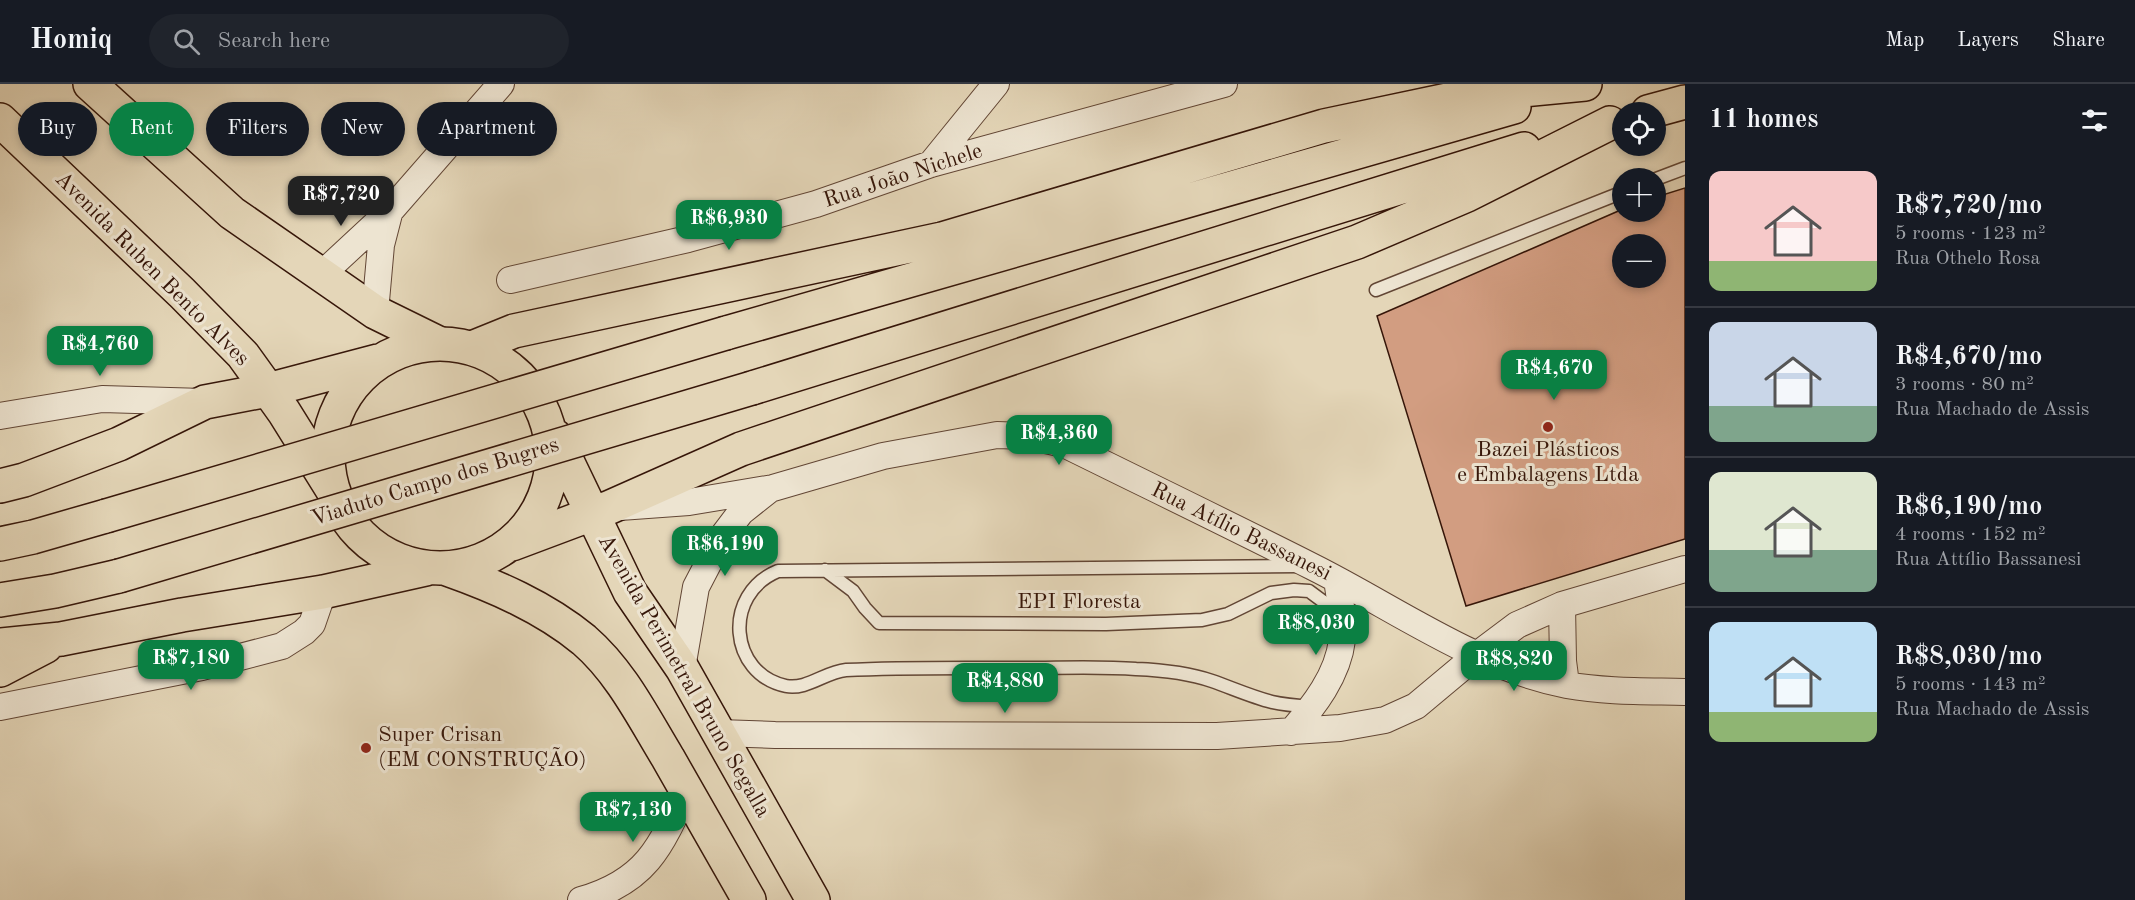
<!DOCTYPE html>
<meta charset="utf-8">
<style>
body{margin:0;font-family:"Old Standard TT",serif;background:#20242c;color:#f1f3f6;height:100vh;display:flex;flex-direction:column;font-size:22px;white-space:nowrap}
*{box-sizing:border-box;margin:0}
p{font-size:20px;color:#9ea1a6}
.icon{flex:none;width:33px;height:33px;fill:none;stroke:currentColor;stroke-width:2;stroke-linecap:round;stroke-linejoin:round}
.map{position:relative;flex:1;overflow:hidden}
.sheet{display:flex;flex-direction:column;background:#171b24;width:450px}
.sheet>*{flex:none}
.hud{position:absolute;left:18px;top:18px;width:570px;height:54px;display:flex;gap:12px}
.fabs{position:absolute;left:1612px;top:18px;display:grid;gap:12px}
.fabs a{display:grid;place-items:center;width:54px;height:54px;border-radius:50%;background:#171b24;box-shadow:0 3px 9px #0003;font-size:30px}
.price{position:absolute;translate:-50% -51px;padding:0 14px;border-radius:12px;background:#0b8043;color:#fff;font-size:20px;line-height:39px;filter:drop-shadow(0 2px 3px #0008)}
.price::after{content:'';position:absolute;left:50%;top:36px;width:18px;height:14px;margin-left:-9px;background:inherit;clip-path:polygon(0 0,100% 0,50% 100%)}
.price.selected{background:#222;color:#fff}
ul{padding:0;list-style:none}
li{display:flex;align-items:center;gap:18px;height:150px;padding:0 24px}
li+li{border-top:2px solid #363941}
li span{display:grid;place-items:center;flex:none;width:168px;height:120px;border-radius:12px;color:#555}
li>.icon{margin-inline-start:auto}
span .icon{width:72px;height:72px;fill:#fffc;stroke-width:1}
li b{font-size:26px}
h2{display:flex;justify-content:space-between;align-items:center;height:72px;padding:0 24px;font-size:26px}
.tag{padding:0 21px;border-radius:27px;background:#171b24;box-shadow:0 3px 9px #0003;font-size:21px;line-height:54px}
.tag.selected{background:#0b8043;color:#fff}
header{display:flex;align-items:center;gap:36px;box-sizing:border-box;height:84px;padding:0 30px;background:#171b24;border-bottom:2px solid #363941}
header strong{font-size:28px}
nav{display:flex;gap:33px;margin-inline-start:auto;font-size:21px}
.search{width:420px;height:54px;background:#20242c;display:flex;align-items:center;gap:15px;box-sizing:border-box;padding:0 21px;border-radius:33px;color:#9ea1a6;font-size:22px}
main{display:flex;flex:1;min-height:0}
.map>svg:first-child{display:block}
.building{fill:#d29d81;stroke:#361609;stroke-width:1.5;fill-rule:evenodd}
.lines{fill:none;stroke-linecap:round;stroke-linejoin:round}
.service-casing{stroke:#624635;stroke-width:15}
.minor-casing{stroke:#624635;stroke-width:28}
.primary-casing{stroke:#361609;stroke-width:36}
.trunk-casing{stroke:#361609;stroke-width:36}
.service{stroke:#ede4d1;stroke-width:12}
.minor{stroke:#ede4d1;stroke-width:26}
.primary{stroke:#e4d6b8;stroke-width:33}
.trunk{stroke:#e4d6b8;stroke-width:33}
.trunk-bridge-casing{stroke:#361609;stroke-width:36;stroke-linecap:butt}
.trunk-bridge{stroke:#e4d6b8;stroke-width:33}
.poi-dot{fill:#8f2418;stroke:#ede4d1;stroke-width:2}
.labels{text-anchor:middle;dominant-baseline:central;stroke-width:6;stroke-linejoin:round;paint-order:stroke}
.street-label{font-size:22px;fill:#361609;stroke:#ede4d1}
.poi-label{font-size:22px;fill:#361609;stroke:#ede4d1}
</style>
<header>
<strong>Homiq</strong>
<div class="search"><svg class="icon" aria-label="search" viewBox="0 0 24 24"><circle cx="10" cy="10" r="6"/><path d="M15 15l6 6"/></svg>Search here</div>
<nav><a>Map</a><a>Layers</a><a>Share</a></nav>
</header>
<main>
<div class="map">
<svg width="1685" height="816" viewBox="0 0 1685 816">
<rect width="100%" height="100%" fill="#e4d6b8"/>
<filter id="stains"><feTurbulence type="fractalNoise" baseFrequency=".00333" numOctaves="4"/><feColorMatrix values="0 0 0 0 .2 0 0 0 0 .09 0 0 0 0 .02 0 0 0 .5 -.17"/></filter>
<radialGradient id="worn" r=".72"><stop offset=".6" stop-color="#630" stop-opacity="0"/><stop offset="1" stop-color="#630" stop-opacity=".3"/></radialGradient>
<!-- building -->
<path class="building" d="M1685,104v351l-219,67 -89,-290 246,-107v3h33v-15zM1623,160h33v34h-33z"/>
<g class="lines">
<!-- service casing -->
<g class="service-casing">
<path id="service" d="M1656,95l29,-11
M1376,206l247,-98
M1299,482l-521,5c-56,23 -49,103 8,115 21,4 39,-14 60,-16 59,-3 118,-2 177,-2 38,0 76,-2 113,1 25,1 53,4 76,12 20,7 40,16 60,21 13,3 27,4 41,5
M825,486l28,21 12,17 14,15 227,1 96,-4 26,-6 43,-21 23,-3 15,1 31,23"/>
</g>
<!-- minor casing -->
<g class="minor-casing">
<path id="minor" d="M931,80l65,-80
M321,191l70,-65 110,-126
M510,196l178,-41 128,-35 115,-40 293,-80
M375,228l6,-67 9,-35
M0,332l102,-17 102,3
M620,423l69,-5 84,-14 110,-32 114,-21 30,1 37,8c83,41 166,81 249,123 82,41 162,100 254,118 39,7 79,6 118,7
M1562,521l1,56 3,23
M682,584l14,-81 26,-50 19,-25 29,-23
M0,623l202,-40 80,-21 22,-14 8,-8 11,-32
M1291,648c23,-26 47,-57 51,-92 2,-20 -2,-41 -5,-60
M719,649l56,2 442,1 123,-8 45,-8 31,-14 61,-51 40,-30 45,-20 123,-36
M581,816c64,-18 80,-52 105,-110"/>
</g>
<!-- primary casing -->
<g class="primary-casing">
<path id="primary" d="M90,0l142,129 143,99 63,31
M0,36l182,173 61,62 41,57 48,77"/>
</g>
<!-- trunk casing -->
<g class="trunk-casing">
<path id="trunk" d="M1648,28l37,-10
M726,249l788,-226
M328 372a112 112 0 1 1 224 0a112 112 0 1 1-224 0Z
M472,264l42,-17 428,-92 382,-113 147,-31 114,-11
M752,304l772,-239
M555,352l75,156 52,76 131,232
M0,402l24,-6 95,-36 86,-42 63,-12 110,-29
M0,460l33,-7 73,-21
M512,460l96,-36 133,-59 616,-207 110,-47 143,-72
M447,485c48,17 97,38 137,71 37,32 59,77 84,118 27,47 54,95 81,142
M0,516l55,-9 64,-15
M0,561l61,-6 121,-24 141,-23 103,-23
M0,586l46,-24"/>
</g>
<!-- service -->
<use href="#service" class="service"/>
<!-- minor -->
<use href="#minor" class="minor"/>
<!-- primary -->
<use href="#primary" class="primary"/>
<!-- trunk -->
<use href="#trunk" class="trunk"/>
<!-- trunk-bridge casing -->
<g class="trunk-bridge-casing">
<path id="trunk-bridge" d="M106,432l620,-183
M119,492l633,-188"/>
</g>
<!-- trunk-bridge -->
<use href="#trunk-bridge" class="trunk-bridge"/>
</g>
<!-- markers -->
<g class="poi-dot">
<circle cx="1548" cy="343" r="6"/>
<circle cx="366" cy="664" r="6"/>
</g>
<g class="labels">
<!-- street labels -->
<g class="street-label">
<text transform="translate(903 92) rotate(-18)">Rua João Nichele</text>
<text transform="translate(152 185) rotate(45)">Avenida Ruben Bento Alves</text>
<text transform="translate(435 398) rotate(-17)">Viaduto Campo dos Bugres</text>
<text transform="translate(1241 448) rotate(26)">Rua Atílio Bassanesi</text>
<text x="1079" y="518">EPI Floresta</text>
<text transform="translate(684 592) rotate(60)">Avenida Perimetral Bruno Segalla</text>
</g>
<!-- poi labels -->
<g class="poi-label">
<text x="1548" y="366">Bazei Plásticos<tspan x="1548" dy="25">e Embalagens Ltda</tspan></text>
<text x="378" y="651" text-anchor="start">Super Crisan<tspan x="378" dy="25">(EM CONSTRUÇÃO)</tspan></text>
</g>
</g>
<rect width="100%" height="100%" filter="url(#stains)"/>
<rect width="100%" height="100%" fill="url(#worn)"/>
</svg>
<div class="fabs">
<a><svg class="icon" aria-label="locate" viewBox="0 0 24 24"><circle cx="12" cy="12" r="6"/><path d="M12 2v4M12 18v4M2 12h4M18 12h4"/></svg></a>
<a>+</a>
<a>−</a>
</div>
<b class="price selected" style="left:341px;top:143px">R$7,720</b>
<b class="price" style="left:729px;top:167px">R$6,930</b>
<b class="price" style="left:100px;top:293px">R$4,760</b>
<b class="price" style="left:1554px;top:317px">R$4,670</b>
<b class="price" style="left:1059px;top:382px">R$4,360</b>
<b class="price" style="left:725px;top:493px">R$6,190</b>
<b class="price" style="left:1316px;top:572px">R$8,030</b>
<b class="price" style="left:191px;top:607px">R$7,180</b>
<b class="price" style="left:1514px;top:608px">R$8,820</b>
<b class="price" style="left:1005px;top:630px">R$4,880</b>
<b class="price" style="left:633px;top:759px">R$7,130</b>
<div class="hud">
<a class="tag">Buy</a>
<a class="tag selected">Rent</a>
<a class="tag">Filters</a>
<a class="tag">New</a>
<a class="tag">Apartment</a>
</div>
</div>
<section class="sheet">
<h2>11 homes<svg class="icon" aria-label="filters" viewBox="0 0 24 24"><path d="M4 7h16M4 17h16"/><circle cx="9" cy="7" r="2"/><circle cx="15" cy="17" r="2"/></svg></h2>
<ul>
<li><span style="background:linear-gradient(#f6c9c9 75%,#8fb573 0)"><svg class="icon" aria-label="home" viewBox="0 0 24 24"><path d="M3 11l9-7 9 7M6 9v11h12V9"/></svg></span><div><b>R$7,720/mo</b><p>5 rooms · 123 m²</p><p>Rua Othelo Rosa</p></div></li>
<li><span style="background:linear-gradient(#c9d6e8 70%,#7fa58c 0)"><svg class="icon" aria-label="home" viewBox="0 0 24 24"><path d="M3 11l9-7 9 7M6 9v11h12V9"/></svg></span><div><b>R$4,670/mo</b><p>3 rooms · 80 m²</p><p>Rua Machado de Assis</p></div></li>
<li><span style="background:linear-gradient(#dfe7d0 65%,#7fa58c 0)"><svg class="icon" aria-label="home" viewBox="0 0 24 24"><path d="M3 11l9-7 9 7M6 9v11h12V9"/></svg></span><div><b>R$6,190/mo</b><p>4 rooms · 152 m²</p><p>Rua Attílio Bassanesi</p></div></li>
<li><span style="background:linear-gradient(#bfe0f5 75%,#8fb573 0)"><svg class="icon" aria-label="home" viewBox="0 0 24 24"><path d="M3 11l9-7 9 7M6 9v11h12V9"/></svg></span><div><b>R$8,030/mo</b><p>5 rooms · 143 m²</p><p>Rua Machado de Assis</p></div></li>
</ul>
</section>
</main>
